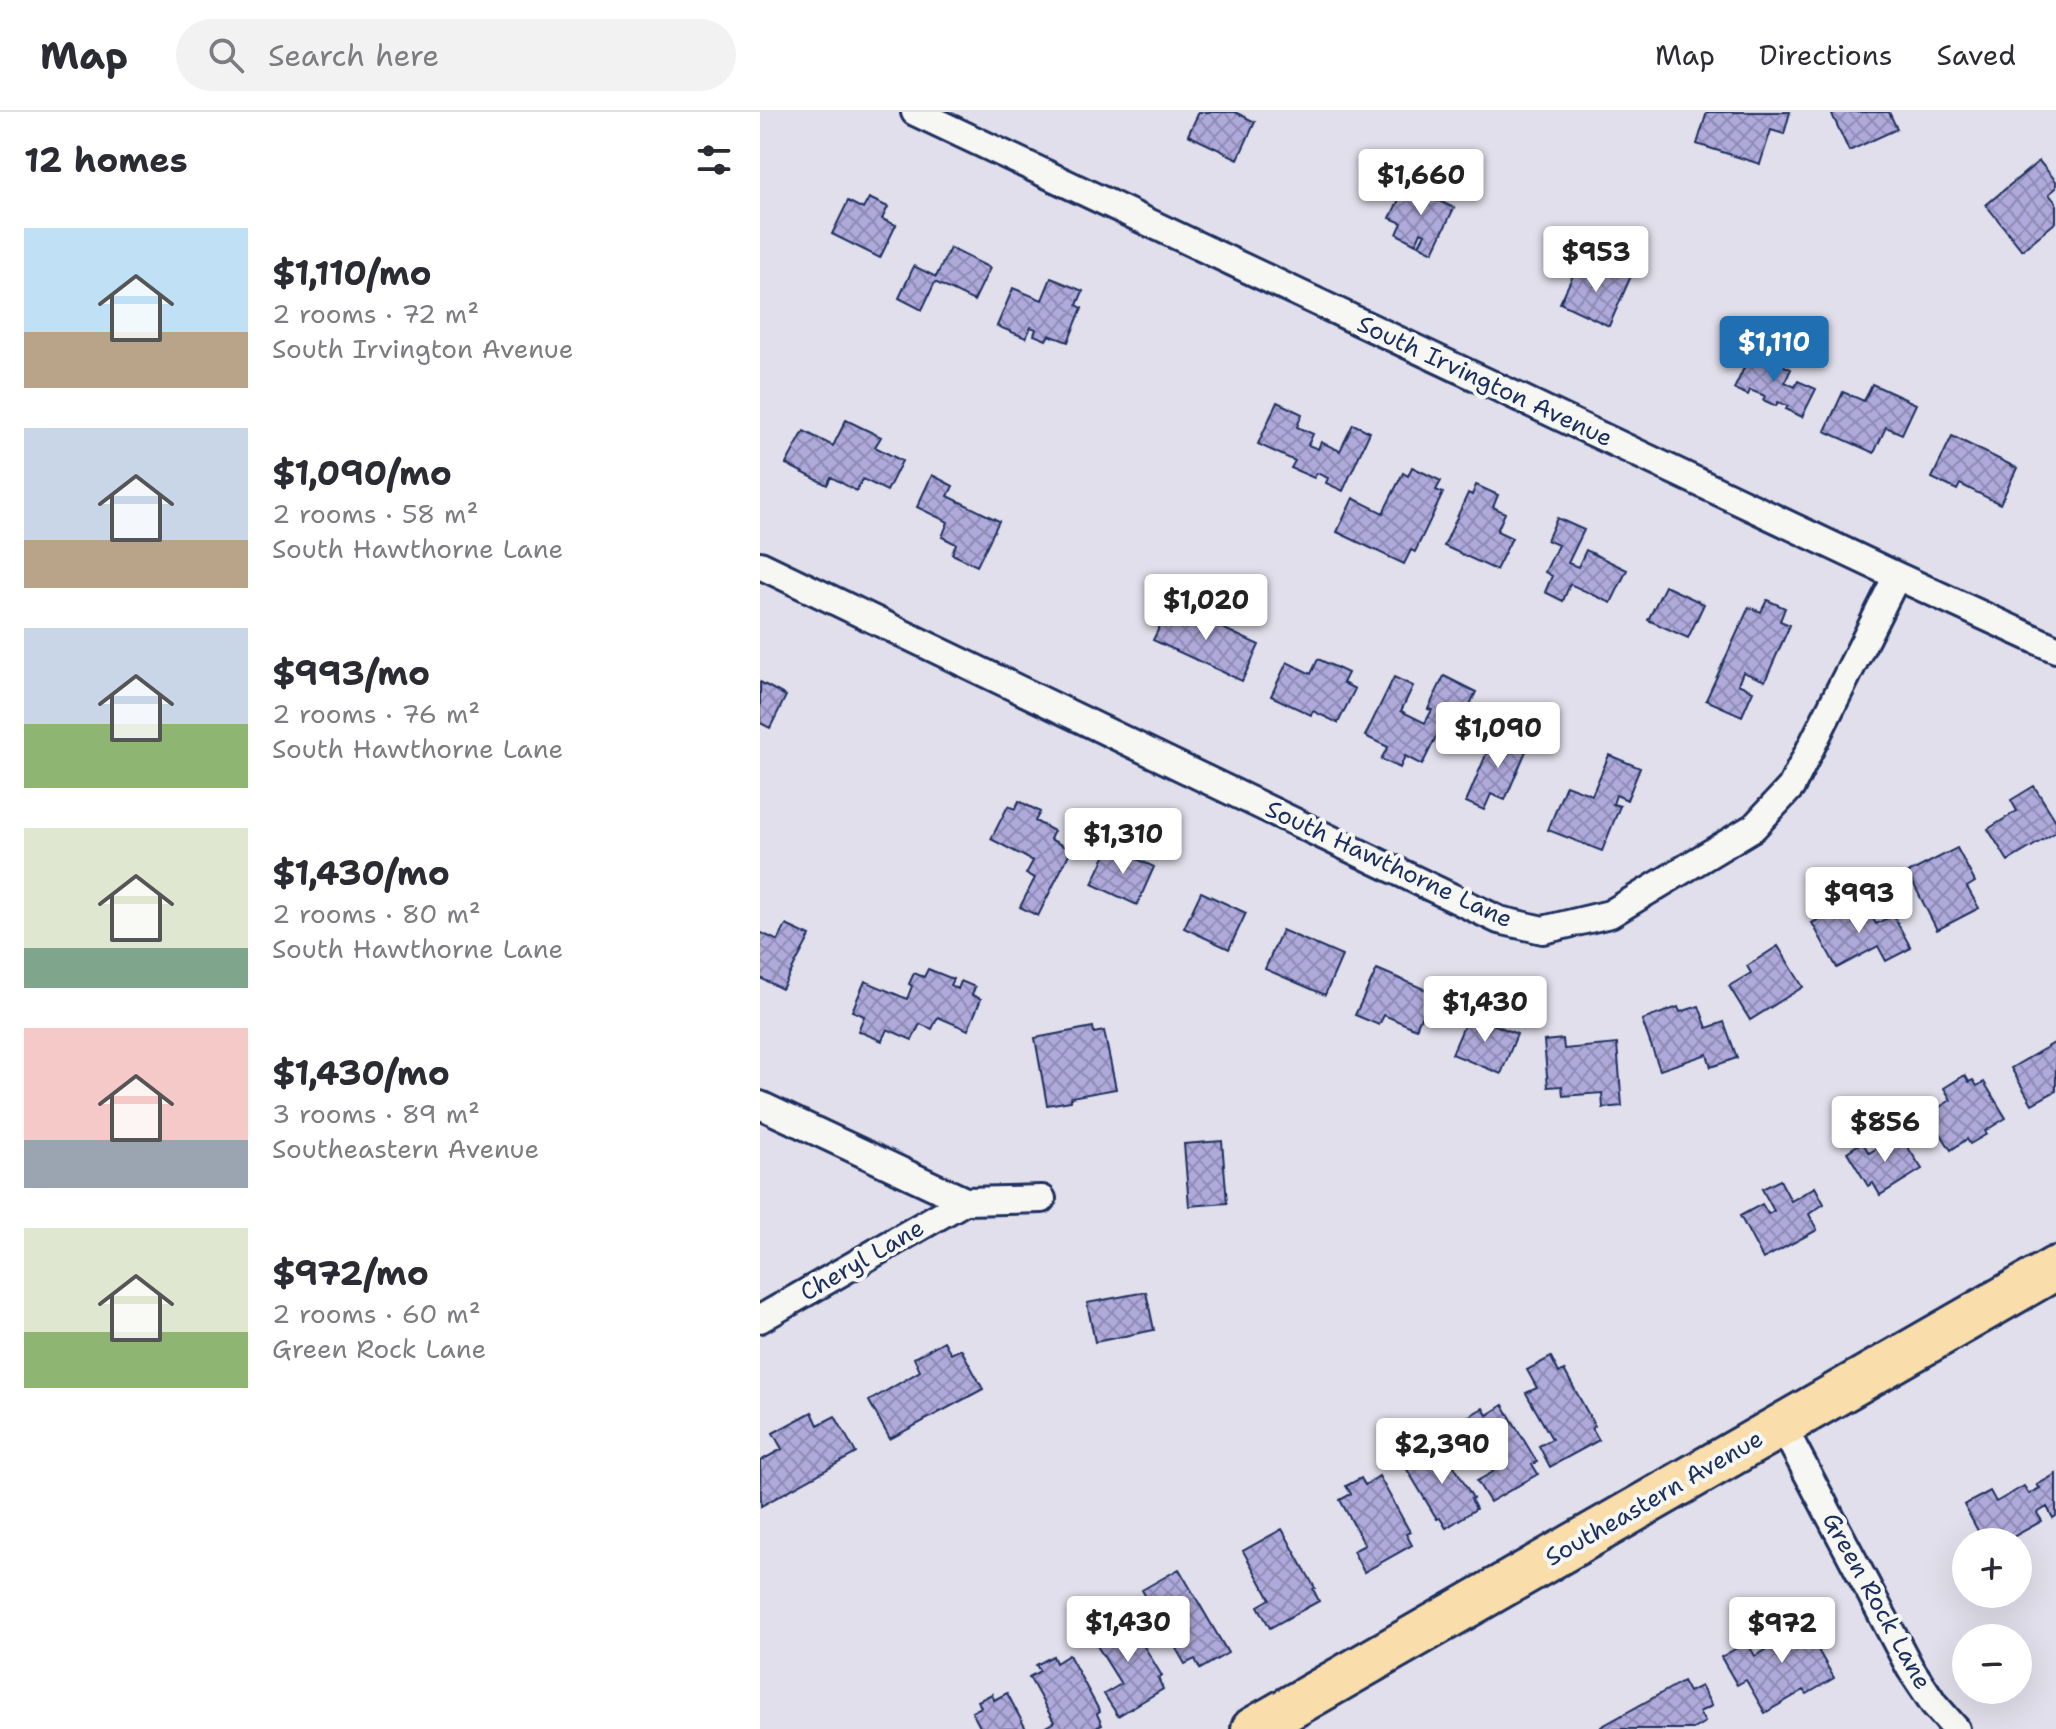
<!DOCTYPE html>
<meta charset="utf-8">
<style>
body{margin:0;font-family:"Shantell Sans",sans-serif;background:#f2f2f3;color:#2b2b33;height:100vh;display:flex;flex-direction:column;font-size:30px;white-space:nowrap}
*{box-sizing:border-box;margin:0}
p{font-size:26px;color:#7c7c81}
.icon{flex:none;width:44px;height:44px;fill:none;stroke:currentColor;stroke-width:2;stroke-linecap:round;stroke-linejoin:round}
.map{position:relative;flex:1;overflow:hidden}
.drawer{display:flex;flex-direction:column;background:#fff;width:760px}
.drawer>*{flex:none}
.tools{position:absolute;left:1192px;top:1416px;display:grid;gap:16px}
.tools a{display:grid;place-items:center;width:80px;height:80px;border-radius:50%;background:#fff;box-shadow:0 8px 32px #0002;font-size:40px}
.price{position:absolute;translate:-50% -68px;padding:0 18px;border-radius:8px;background:#fff;color:#222;font-size:26px;line-height:52px;filter:drop-shadow(0 2px 4px #0008)}
.price::after{content:'';position:absolute;left:50%;top:48px;width:24px;height:18px;margin-left:-12px;background:inherit;clip-path:polygon(0 0,100% 0,50% 100%)}
.price.active{background:#1f6fb2;color:#fff}
ul{padding:0;list-style:none}
li{display:flex;align-items:center;gap:24px;height:200px;padding:0 24px}
li span{display:grid;place-items:center;flex:none;width:224px;height:160px;border-radius:0px;color:#555}
li>.icon{margin-inline-start:auto}
span .icon{width:96px;height:96px;fill:#fffc;stroke-width:1}
li b{font-size:34px}
h2{display:flex;justify-content:space-between;align-items:center;height:96px;padding:0 24px;font-size:34px}
header{display:flex;align-items:center;gap:48px;box-sizing:border-box;height:112px;padding:0 40px;background:#fff;border-bottom:2px solid #e1e1e2}
header strong{font-size:38px}
nav{display:flex;gap:44px;margin-inline-start:auto;font-size:28px}
.search{width:560px;height:72px;background:#f2f2f3;display:flex;align-items:center;gap:20px;box-sizing:border-box;padding:0 28px;border-radius:44px;color:#7c7c81;font-size:30px}
main{display:flex;flex:1;min-height:0}
.map>svg:first-child{display:block}
.building{fill:url(#building-cross-hatch);stroke:#1b2f5e;stroke-width:2}
.lines{fill:none;stroke-linecap:round;stroke-linejoin:round}
.minor-casing{stroke:#1b2f5e;stroke-width:32}
.primary-casing{stroke:#1b2f5e;stroke-width:48}
.minor{stroke:#f6f6f2;stroke-width:26}
.primary{stroke:#f9ddab;stroke-width:42}
.labels{text-anchor:middle;dominant-baseline:central;stroke-width:8;stroke-linejoin:round;paint-order:stroke}
.street-label{font-size:24px;fill:#1b2f5e;stroke:#f6f6f2}
</style>
<header>
<strong>Map</strong>
<div class="search"><svg class="icon" aria-label="search" viewBox="0 0 24 24"><circle cx="10" cy="10" r="6"/><path d="M15 15l6 6"/></svg>Search here</div>
<nav><a>Map</a><a>Directions</a><a>Saved</a></nav>
</header>
<main>
<section class="drawer">
<h2>12 homes<svg class="icon" aria-label="filters" viewBox="0 0 24 24"><path d="M4 7h16M4 17h16"/><circle cx="9" cy="7" r="2"/><circle cx="15" cy="17" r="2"/></svg></h2>
<ul>
<li><span style="background:linear-gradient(#bfe0f5 65%,#b9a48a 0)"><svg class="icon" aria-label="home" viewBox="0 0 24 24"><path d="M3 11l9-7 9 7M6 9v11h12V9"/></svg></span><div><b>$1,110/mo</b><p>2 rooms · 72 m²</p><p>South Irvington Avenue</p></div></li>
<li><span style="background:linear-gradient(#c9d6e8 70%,#b9a48a 0)"><svg class="icon" aria-label="home" viewBox="0 0 24 24"><path d="M3 11l9-7 9 7M6 9v11h12V9"/></svg></span><div><b>$1,090/mo</b><p>2 rooms · 58 m²</p><p>South Hawthorne Lane</p></div></li>
<li><span style="background:linear-gradient(#c9d6e8 60%,#8fb573 0)"><svg class="icon" aria-label="home" viewBox="0 0 24 24"><path d="M3 11l9-7 9 7M6 9v11h12V9"/></svg></span><div><b>$993/mo</b><p>2 rooms · 76 m²</p><p>South Hawthorne Lane</p></div></li>
<li><span style="background:linear-gradient(#dfe7d0 75%,#7fa58c 0)"><svg class="icon" aria-label="home" viewBox="0 0 24 24"><path d="M3 11l9-7 9 7M6 9v11h12V9"/></svg></span><div><b>$1,430/mo</b><p>2 rooms · 80 m²</p><p>South Hawthorne Lane</p></div></li>
<li><span style="background:linear-gradient(#f6c9c9 70%,#9aa5b1 0)"><svg class="icon" aria-label="home" viewBox="0 0 24 24"><path d="M3 11l9-7 9 7M6 9v11h12V9"/></svg></span><div><b>$1,430/mo</b><p>3 rooms · 89 m²</p><p>Southeastern Avenue</p></div></li>
<li><span style="background:linear-gradient(#dfe7d0 65%,#8fb573 0)"><svg class="icon" aria-label="home" viewBox="0 0 24 24"><path d="M3 11l9-7 9 7M6 9v11h12V9"/></svg></span><div><b>$972/mo</b><p>2 rooms · 60 m²</p><p>Green Rock Lane</p></div></li>
</ul>
</section>
<div class="map">
<svg width="1296" height="1617" viewBox="0 0 1296 1617">
<defs>
<pattern id="building-cross-hatch" width="8" height="8" patternUnits="userSpaceOnUse" patternTransform="scale(2)"><rect width="8" height="8" fill="#b0aadb"/><path d="M0 0l8 8M0 8l8-8" fill="none" stroke="#8e8bb5"/></pattern>
</defs>
<rect width="100%" height="100%" fill="#e1dfeb"/>
<filter id="ink" filterUnits="userSpaceOnUse"><feTurbulence type="fractalNoise" baseFrequency=".0125" numOctaves="2"/><feDisplacementMap in="SourceGraphic" scale="16" xChannelSelector="R" yChannelSelector="G"/><feConvolveMatrix kernelMatrix="1 2 1 2 8 2 1 2 1" color-interpolation-filters="sRGB"/></filter>
<g filter="url(#ink)">
<!-- building -->
<path class="building" d="M439,0h36l20,10 -17,37 -50,-24z
M947,0h83l-6,22 -13,-4 -11,34 -63,-20z
M1071,0h58l8,17 -48,22z
M1279,49l17,20v7l-7,6 7,9v19l-34,28 -36,-45z
M646,73l48,23 -21,44 -14,-7 6,-11 -4,-2 -5,12 -19,-10 5,-11 -12,-5z
M109,86l19,9 -6,12 14,6 -16,33 -48,-24 16,-33 15,8z
M190,136l40,20 -16,33 -39,-19 -13,28 -23,-12 15,-32 22,11z
M848,154l23,10 -22,50 -49,-23 16,-34 25,11z
M291,166l32,13 -6,14 5,3 -14,34 -19,-7 -3,5 -12,-5 2,-6 -5,-2 -5,11 -29,-12 16,-38 29,12z
M992,239l39,18 -6,13 10,5 3,-6 18,8 -14,28 -16,-8 2,-3 -10,-4 -2,4 -13,-6 2,-4 -15,-6 -2,5 -14,-6z
M1112,272l44,20 -14,30 -16,-7 -12,26 -49,-22 18,-39 21,9z
M517,290l25,12 -5,13 16,7 -5,11 10,4 3,-7 19,9 13,-27 17,8 -27,59 -17,-8 2,-5 -11,-5 -3,5 -23,-10 4,-7 -37,-17z
M86,308l35,17 -6,10 27,14 -15,30 -24,-12 -7,12 -25,-14 -4,8 -41,-21 18,-33 29,15z
M1192,324l65,32 -17,36 -40,-20 -3,6 -25,-12z
M652,355l29,14 -5,9 7,3 -28,59 -4,-2 -7,14 -67,-32 16,-34 30,15 20,-40 5,3z
M172,363l21,11 -5,10 51,25 -22,45 -25,-12 4,-10 -14,-7 6,-15 -31,-15z
M716,373l22,10 -5,12 12,6 -8,18 15,7 -16,32 -52,-24 24,-53 4,2z
M797,406l27,12 -16,33 10,4 8,-17 41,20 -16,33 -41,-19 -7,17 -18,-9 7,-16 -7,-4 13,-27 -11,-5z
M905,474l39,18 -16,34 -40,-18z
M1007,488l18,8 -5,13 10,4 -25,56 -22,-9 -5,12 15,7 -11,25 -36,-16 43,-93 12,5z
M411,492l88,41 -17,36 -89,-41z
M558,547l30,14 -5,10 12,6 -17,34 -25,-12 -2,4 -40,-19 16,-34 24,12z
M684,564l32,16 -16,33 -14,-8 -24,48 -17,-9 -5,12 -19,-9 7,-12 -23,-11 29,-59 19,9 -12,25 24,12 7,-13 -4,-1z
M0,570l26,14 -16,32 -10,-5z
M736,619l33,13 -24,56 -14,-6 -7,16 -18,-8z
M849,643l31,13 -13,32 -11,-5 -3,9 7,2 -18,45 -54,-21 18,-45 26,10z
M1274,674l22,35v11l-48,29 -20,-32 29,-18 -6,-11z
M259,689l21,11 -5,9 19,10 -4,8 21,11 -33,66 -18,-9 15,-29 -9,-4 7,-13 -42,-22 17,-33 7,3z
M350,734l44,21 -17,38 -45,-21z
M1197,736l18,34 -8,5 12,21 -42,22 -29,-57z
M441,780l45,21 -17,36 -45,-21z
M1104,790l12,22 17,-9 18,33 -25,13 -8,-15 -41,22 -25,-45 29,-16 3,6z
M26,813l24,11 -28,53 -22,-11v-46l18,9z
M522,818l60,26 -17,39 -60,-26z
M1018,834l25,41 -53,33 -21,-34 22,-13 -4,-7z
M168,857l25,10 -3,6 8,4 3,-8 14,6 -3,8 9,4 -13,31 -30,-13 -6,12 -12,-5 -8,16 -25,-11 -5,12 -24,-10 6,-15 -12,-5 13,-30 42,18 5,-13 -3,-2 5,-11 10,4z
M617,857l54,23 -15,37 -32,-14 -5,10 -24,-10z
M939,894l8,22 17,-6 13,36 -26,9 -4,-13 -47,16 -18,-50 36,-13 2,5z
M709,902l48,20 -16,40 -49,-20z
M333,915l1,6 10,-2 12,58 -45,8v4l-24,4 -12,-67z
M803,927l1,10 53,-5 5,62 -19,2 -1,-15 -39,3 -1,-10 -14,1 -4,-46z
M1296,930v49l-24,13 -21,-36z
M1205,963l4,7 4,-2 4,6 7,-4 22,36 -21,13 2,3 -17,10 -3,-5 -16,11 -23,-36 23,-14 -7,-12z
M1139,1022l23,35 -42,26 -7,-12 -5,3 -21,-34 15,-10 7,11z
M462,1029l5,62 -38,3 -5,-62z
M1020,1068l11,21 24,-14 9,17 -15,10 8,16 -54,29 -23,-43 22,-12 6,10 6,-3 -12,-22z
M386,1180l8,38 -59,12 -8,-39z
M184,1229l7,13 10,-5 22,40 -93,50 -21,-38 51,-30 -6,-13z
M791,1245l8,16 5,-3 31,56 -3,2 7,12 -49,27 -11,-21 13,-7 -26,-46 11,-5 -10,-18z
M743,1293l34,57 -5,2 6,10 -48,28 -13,-21 16,-9 -28,-45 8,-5 -4,-6 14,-8 4,7z
M52,1300l6,13 17,-9 21,37 -95,53 -1,-45 22,-12 -9,-16z
M681,1332l32,54 -2,1 5,10 -30,19 -6,-10 -3,1 -32,-53z
M1296,1362v42l-3,2 -6,-11 -10,6 5,8 -38,21h-20l-20,-37 26,-14 6,11 28,-16 5,8 11,-6 -3,-3z
M619,1364l31,56 -4,2 6,11 -48,27 -11,-21 12,-6 -25,-45 11,-6 -5,-8 15,-8 4,7z
M522,1417l33,59 -2,1 6,12 -49,27 -12,-22 12,-7 -27,-48z
M419,1457l49,84 -28,16 -5,-10 -10,5 -43,-74z
M360,1494l42,70 -4,2 5,11 -45,27 -14,-22 17,-10 -27,-43 16,-9 -9,-14z
M1051,1502l10,16 -11,6 24,42 -27,16 -3,-4 -39,23 -19,-33 -9,5 -16,-28 26,-15 8,14 25,-14 -6,-10 26,-15 3,2z
M309,1543l31,57 -3,2 5,11 -8,4h-52l12,-7 -25,-45 11,-6 -4,-6 17,-9 3,7z
M923,1569l6,11 12,-6 11,20 -13,6 6,10 -12,7h-91l-1,-2z
M247,1581l19,36h-45l-9,-17 9,-5 -3,-6 14,-7 2,6z"/>
<g class="lines">
<!-- minor casing -->
<g class="minor-casing">
<path id="minor" d="M155,0l982,464 159,73
M0,453l739,355 44,10 67,-16 144,-87 37,-40 106,-211
M0,993l205,96 77,-2
M0,1207l205,-118
M1022,1313l128,243 24,36 22,25"/>
</g>
<!-- primary casing -->
<g class="primary-casing">
<path id="primary" d="M493,1617l803,-461"/>
</g>
<!-- minor -->
<use href="#minor" class="minor"/>
<!-- primary -->
<use href="#primary" class="primary"/>
</g>
</g>
<g class="labels">
<!-- street labels -->
<g class="street-label">
<text transform="translate(725 269) rotate(25)">South Irvington Avenue</text>
<text transform="translate(629 752) rotate(25)">South Hawthorne Lane</text>
<text transform="translate(102 1148) rotate(-30)">Cheryl Lane</text>
<text transform="translate(894 1386) rotate(-30)">Southeastern Avenue</text>
<text transform="translate(1117 1489) rotate(61)">Green Rock Lane</text>
</g>
</g>
</svg>
<div class="tools">
<a>+</a>
<a>−</a>
</div>
<b class="price" style="left:661px;top:105px">$1,660</b>
<b class="price" style="left:836px;top:182px">$953</b>
<b class="price active" style="left:1014px;top:272px">$1,110</b>
<b class="price" style="left:446px;top:530px">$1,020</b>
<b class="price" style="left:738px;top:658px">$1,090</b>
<b class="price" style="left:363px;top:764px">$1,310</b>
<b class="price" style="left:1099px;top:823px">$993</b>
<b class="price" style="left:725px;top:932px">$1,430</b>
<b class="price" style="left:1125px;top:1052px">$856</b>
<b class="price" style="left:682px;top:1374px">$2,390</b>
<b class="price" style="left:368px;top:1552px">$1,430</b>
<b class="price" style="left:1022px;top:1553px">$972</b>
</div>
</main>
